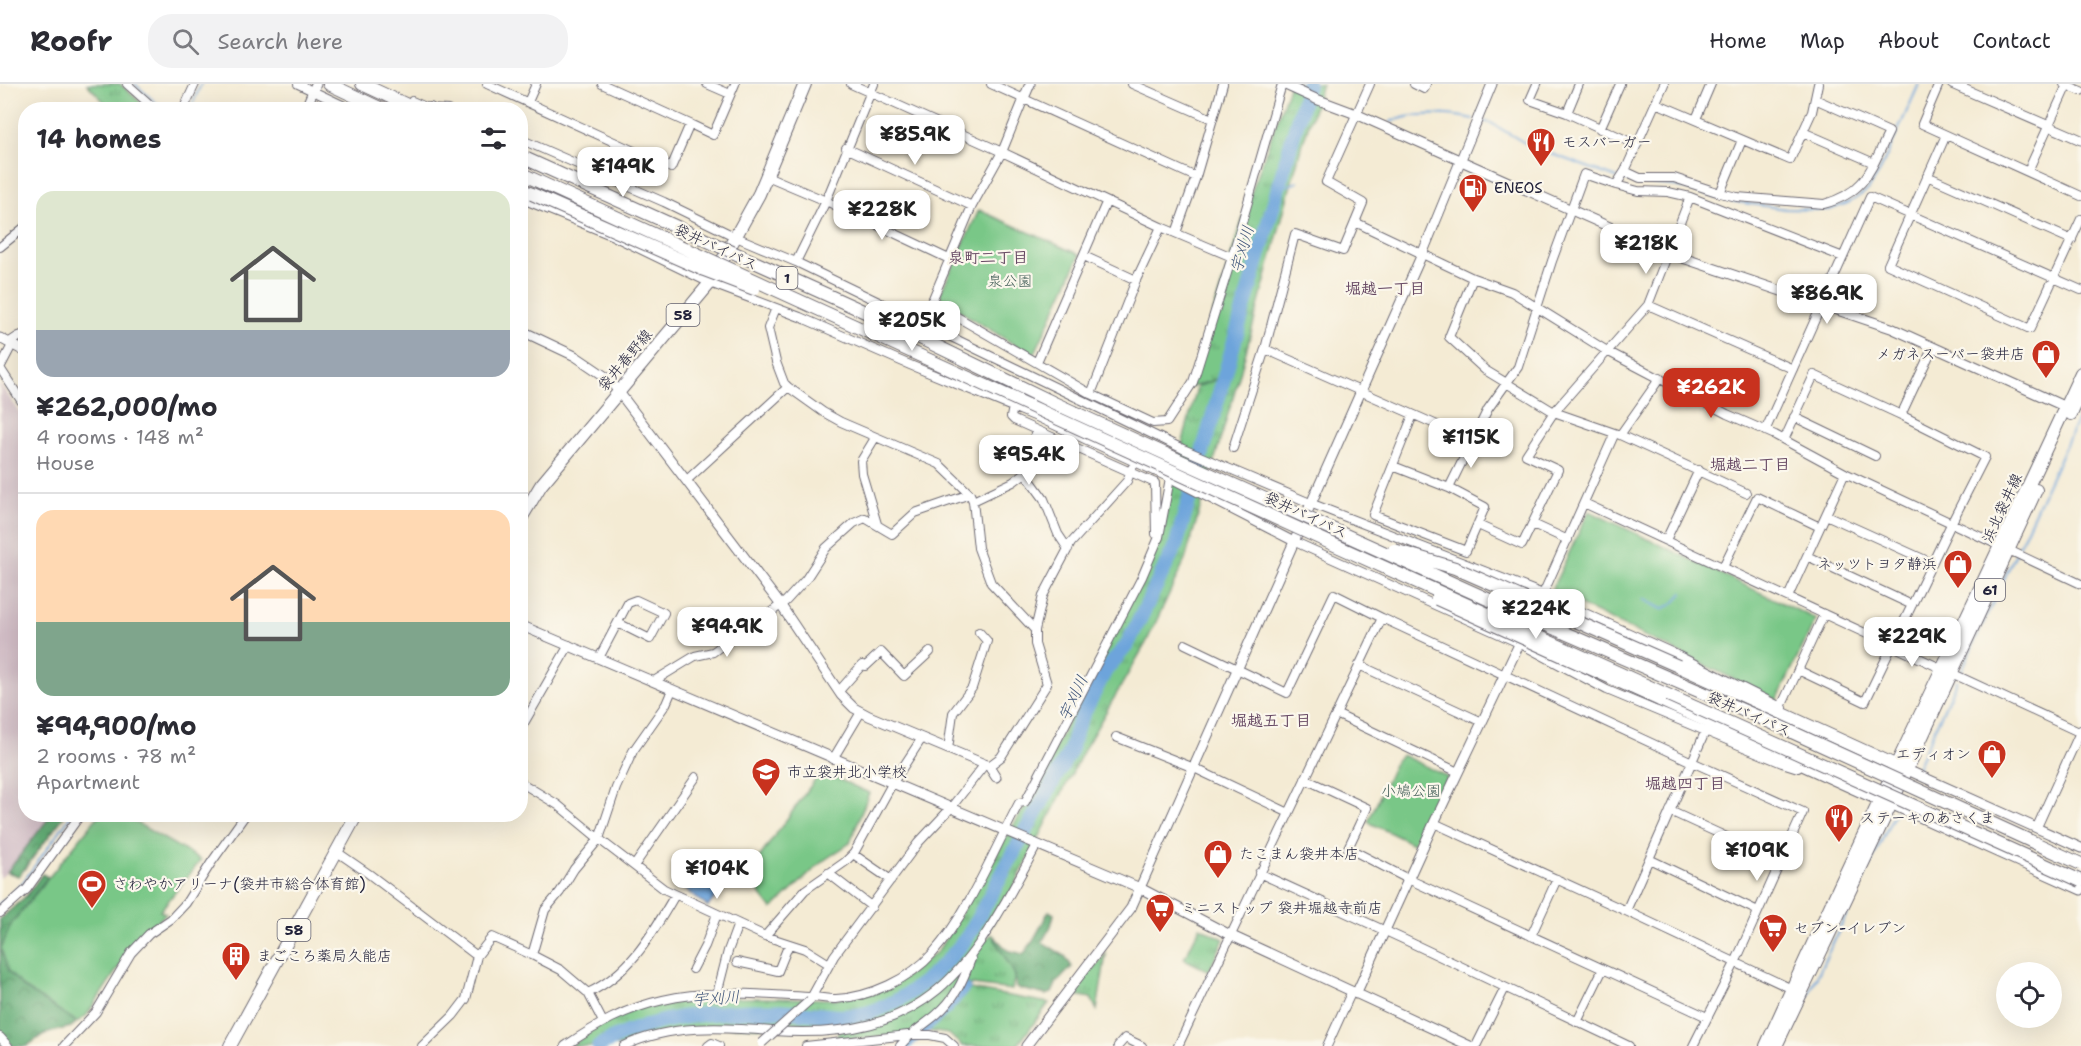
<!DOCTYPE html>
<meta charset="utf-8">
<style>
body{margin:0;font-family:"Shantell Sans","Klee One",sans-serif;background:#f2f2f3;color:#2b2b33;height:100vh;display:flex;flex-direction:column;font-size:22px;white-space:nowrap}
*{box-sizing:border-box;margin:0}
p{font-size:20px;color:#7c7c81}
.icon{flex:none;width:33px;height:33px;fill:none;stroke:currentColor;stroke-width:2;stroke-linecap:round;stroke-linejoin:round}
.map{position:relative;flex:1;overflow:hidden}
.sheet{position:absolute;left:18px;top:18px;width:510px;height:720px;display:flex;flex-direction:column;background:#fff;border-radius:24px;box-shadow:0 6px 24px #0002}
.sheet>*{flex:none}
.buttons{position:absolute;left:1996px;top:878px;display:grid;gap:12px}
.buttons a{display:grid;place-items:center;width:66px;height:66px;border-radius:50%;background:#fff;box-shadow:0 6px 24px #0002;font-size:30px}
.price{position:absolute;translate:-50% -51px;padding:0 14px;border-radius:12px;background:#fff;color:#222;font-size:20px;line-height:39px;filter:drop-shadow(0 2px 3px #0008)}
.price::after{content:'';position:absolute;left:50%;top:36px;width:18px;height:14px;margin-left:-9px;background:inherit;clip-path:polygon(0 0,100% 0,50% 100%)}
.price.active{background:#c8321e;color:#fff}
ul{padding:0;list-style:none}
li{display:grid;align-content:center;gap:12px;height:318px;padding:0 18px}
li+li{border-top:2px solid #e1e1e2}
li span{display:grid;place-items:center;height:186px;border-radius:18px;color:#555}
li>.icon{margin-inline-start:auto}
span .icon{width:108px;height:108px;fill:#fffc;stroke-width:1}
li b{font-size:26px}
h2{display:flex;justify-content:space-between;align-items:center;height:72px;padding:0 18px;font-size:26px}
header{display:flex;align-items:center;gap:36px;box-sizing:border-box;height:84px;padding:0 30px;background:#fff;border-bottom:2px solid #e1e1e2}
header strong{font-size:28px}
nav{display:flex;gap:33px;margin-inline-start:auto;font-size:21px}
.search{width:420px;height:54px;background:#f2f2f3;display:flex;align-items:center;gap:15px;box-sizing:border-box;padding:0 21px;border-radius:24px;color:#7c7c81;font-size:22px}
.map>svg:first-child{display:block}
.industrial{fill:#d2bdc6}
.grass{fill:url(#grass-tufts);stroke:#4e7461;stroke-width:1.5}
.forest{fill:url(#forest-crowns);stroke:#426758;stroke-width:1.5}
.park{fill:#79c787;stroke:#4e7461;stroke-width:1.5}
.water{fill:url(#water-ripples);stroke:#48638b;stroke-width:1.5}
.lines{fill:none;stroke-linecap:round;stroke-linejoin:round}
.stream{stroke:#6da4db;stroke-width:2}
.canal{stroke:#6da4db;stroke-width:9}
.river{stroke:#6da4db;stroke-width:15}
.minor-casing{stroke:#6c6871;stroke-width:10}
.tertiary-casing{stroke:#6c6871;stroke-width:11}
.primary-casing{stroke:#6c6871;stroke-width:14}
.trunk-casing{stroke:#6c6871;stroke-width:14}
.minor{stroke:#fff;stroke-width:8}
.tertiary{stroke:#fff;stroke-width:9}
.primary{stroke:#fff;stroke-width:12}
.trunk{stroke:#fff;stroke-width:12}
.minor-bridge-casing{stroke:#6c6871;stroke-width:10;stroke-linecap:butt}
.trunk-bridge-casing{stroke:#6c6871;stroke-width:14;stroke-linecap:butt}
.minor-bridge{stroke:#fff;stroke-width:8}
.trunk-bridge{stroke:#fff;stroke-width:12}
.labels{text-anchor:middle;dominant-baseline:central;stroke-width:4.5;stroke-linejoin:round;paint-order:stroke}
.shield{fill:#fbf7ec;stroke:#636270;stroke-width:1.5}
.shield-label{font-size:14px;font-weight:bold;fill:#22223b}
.poi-label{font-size:15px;fill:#22223b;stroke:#fbf7ec;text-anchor:start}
.street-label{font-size:15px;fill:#22223b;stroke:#fbf7ec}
.park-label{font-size:15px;fill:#405c56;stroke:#fbf7ec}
.water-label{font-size:16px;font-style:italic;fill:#40567b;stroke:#fbf7ec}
.neighbourhood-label{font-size:16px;font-weight:bold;fill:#664863;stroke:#fbf7ec}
</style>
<header>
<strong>Roofr</strong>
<div class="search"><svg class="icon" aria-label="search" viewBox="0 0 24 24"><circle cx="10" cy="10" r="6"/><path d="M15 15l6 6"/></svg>Search here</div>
<nav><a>Home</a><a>Map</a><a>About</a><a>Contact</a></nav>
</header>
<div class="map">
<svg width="2081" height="962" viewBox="0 0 2081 962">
<defs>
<pattern id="grass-tufts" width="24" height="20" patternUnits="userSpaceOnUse" patternTransform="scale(1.5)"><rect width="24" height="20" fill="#79c787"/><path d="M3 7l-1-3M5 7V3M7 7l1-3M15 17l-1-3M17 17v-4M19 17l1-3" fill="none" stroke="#63a170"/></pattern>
<pattern id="forest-crowns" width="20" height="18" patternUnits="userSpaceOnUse" patternTransform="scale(1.5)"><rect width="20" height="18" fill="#62ac74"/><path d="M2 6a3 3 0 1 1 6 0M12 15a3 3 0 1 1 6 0" fill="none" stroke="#508c60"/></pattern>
<pattern id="water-ripples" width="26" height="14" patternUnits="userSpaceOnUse" patternTransform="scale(1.5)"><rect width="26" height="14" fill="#6da4db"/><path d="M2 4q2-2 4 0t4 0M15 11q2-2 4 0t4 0" fill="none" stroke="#5985b3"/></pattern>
</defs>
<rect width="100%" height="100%" fill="#fbf7ec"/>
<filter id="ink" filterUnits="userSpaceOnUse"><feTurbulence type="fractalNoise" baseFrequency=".0167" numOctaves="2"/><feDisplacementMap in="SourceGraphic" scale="12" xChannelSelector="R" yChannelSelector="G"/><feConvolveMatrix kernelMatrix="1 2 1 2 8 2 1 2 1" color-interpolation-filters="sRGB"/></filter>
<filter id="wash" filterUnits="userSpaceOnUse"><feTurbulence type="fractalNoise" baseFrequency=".008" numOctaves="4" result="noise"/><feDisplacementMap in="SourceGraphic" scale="24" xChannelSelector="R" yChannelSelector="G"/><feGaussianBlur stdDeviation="1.35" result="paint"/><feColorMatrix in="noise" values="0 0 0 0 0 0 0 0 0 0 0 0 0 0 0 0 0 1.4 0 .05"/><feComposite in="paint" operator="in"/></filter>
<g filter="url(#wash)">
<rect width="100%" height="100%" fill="#f4ebd4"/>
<!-- industrial -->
<path class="industrial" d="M0,300l25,36 1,394 26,1 -45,57 -7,6z"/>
<!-- grass -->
<path class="grass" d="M87,0h33l28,25h-43l4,-2z
M1290,0h32l-23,71 -58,215 -56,190 -39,83 -60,103 -80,156 -29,46 15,-14 23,41 -3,15 -47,-6 11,-33 -15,35 -25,29 -28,20 -73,5 5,-10 9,-2 -142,-1 -56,8 -25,11h-55l35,-26 37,-15 47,-8 146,2 33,-8 36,-14 33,-26 89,-148 136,-271 9,-48 25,-97 20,-8 -28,9 59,-186z
M1200,843l24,12 -15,32 -25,-12z
M1106,870l-9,56 -6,-12 -21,-4z
M970,905l79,14 -32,43h-55l-13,-12 -21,-3z"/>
<!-- forest -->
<path class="forest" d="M52,730l13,1 -46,61 -12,-4z
M42,790l6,3 -36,46 11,64 54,35 -6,5 -27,7 -17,12h-15l-12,-14v-113l27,-24z
M1049,827l5,3 -3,12 -9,16 23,14 7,11 -15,15 -5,11 -6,2 -30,-7 -1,-13 -20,-35v-3l12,13 16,4c9,-8 19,-31 26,-43z"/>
<!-- park -->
<path class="park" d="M979,126l101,45 -45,98 -4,2 -89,-55 -2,-6z
M1589,427l227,108 -39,81 -226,-109z
M1402,671l46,22 -35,67 -45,-22 28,-62z
M817,693l19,1 33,15 -19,50 -27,18 -51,48 -26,-33z
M99,731h24l78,45 -41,51 6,3 -27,23 -52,78 -10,7 -54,-35 -15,-16 -7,-23 11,-25z"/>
<!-- water -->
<path class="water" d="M710,774l21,17 -23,32 -22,-17z"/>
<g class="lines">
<!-- stream -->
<path class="stream" d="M135,0l29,26
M190,26l11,-26
M1482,37l9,2 39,23 87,32
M1390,38c24,-10 58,-9 83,-3
M1622,95l10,3 44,4 54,15 56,8 43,1 21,-8 18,-12 11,-17 40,-89
M1277,105l21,-7
M1643,515l19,10 11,-5 10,-11
M1960,590l121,-262
M1916,686l41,-90
M0,820l21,-19 51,-71
M1784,962l112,-236"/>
<!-- canal -->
<path class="canal" d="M906,962l42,-37 18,-21"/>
<!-- river -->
<path class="river" d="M599,962c54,-31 121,-36 182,-35 28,1 60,10 87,2 40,-12 75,-44 100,-77l102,-185 8,-27 27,-53 22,-26 49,-100 132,-461"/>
</g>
</g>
<g filter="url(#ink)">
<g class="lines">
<!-- minor casing -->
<g class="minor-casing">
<path id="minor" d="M127,0l29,26
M298,0l55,26
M487,0l184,84 19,-44 23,11 22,-51
M602,0l88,40
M707,0l23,10
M851,0l151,68 159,75 71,30
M991,0l205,93
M1132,0l80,35
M1414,0l10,5 2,-5
M1537,0l-7,16 37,13 70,32
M1939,0l-17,40 159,72
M2064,0l17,7
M412,17l18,8 18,1
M528,18l8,-18
M1656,19l134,57 22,-48 6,-28
M183,26l12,-26
M1567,29l12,-29
M1696,35l15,-35
M1600,45l20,-45
M1803,48l71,31
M1946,51l-58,130 142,64 51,-110
M520,55l144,63 72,35 60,25 387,187 127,54 233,91 128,58 112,56
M846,64l126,58
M1625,87l15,7h34l46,15 22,-53
M2028,87l39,-86
M767,92l59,25 123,58
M1927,92l145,64
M1616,101l9,-14 39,-87
M1720,109l17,4 87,7c43,-12 47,-36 65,-72l-74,-33
M520,114l91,37 99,48 90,34 110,48 129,53 131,60 123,63 226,102 88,47 175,73 16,5
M1355,138l118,56 39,14 95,59 120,63 48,21 70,38 236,111
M1176,149l20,-56 27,-93
M0,163l26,-21
M1084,172l52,24
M796,178l30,-61 48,-117
M1473,194l-24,59 36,33 69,42 66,23 126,58
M931,218l160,92 62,29 14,-1 26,-40 39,-125 50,-173
M1648,221l145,64
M776,224l-8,20 8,34 8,21 4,4 35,25 18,10 98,42 31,30 3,7 5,47 13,35 44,47
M923,238l49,-116 30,-54 22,-54
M1265,265l206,91
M1037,278l69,-159
M0,284l26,40
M0,284l12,-23
M1091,310l45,-114 25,-53
M1013,323l-2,10 3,3 141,63 1,51
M1901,331l32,-68
M1794,333l81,39
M1765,347l105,-234 211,93
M1620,351l40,-57
M875,354l-14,23 1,13 15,50
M1784,356l30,-65 87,40 84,42 -33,65 -87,180 -67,-32
M1233,364l32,-99 30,-115 48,17 20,-48 -37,-21 44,-98
M1393,382l56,22 36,19 -19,44 -93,-36 40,-100
M1025,389l19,26 14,35 10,15
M687,396l101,-93
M1449,404l39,-79 30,-42 34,-106 32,-87 32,11 22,6 30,1 22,5 153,60
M973,417l40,-19 12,-9 11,-43
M1584,419l497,230
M1826,431l106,48
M1533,440l35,16
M1478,441l44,20 36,-75 -32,-15 28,-43 94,-107 42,-108
M1666,456l33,-70
M1807,472l105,49
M1723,483l34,-70 63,30
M1543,510l71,-159
M1788,513l57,-124
M1185,560l102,49 47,-99 48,24
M599,574l29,-55 8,-3 28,13 -14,26 -32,-16
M1359,581l123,57
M654,597l41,-25 18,-4 23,-17 15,-8 35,-26 20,-22 20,-31 28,-25 11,-5 27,16 23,-21 55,-19
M839,607l23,-26 4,1 15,-14 23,24 26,-24
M1781,623l43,-93
M1336,630l122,58
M520,646l49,-85
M1116,653l78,31 95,45
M948,665l5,-36 19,-25 15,-47 -8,-9
M833,675l28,-47
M989,682l12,-9 46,-73 -12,-40v-14l8,-34 28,-53 56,-62 5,-13
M1305,695l62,29 -19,40 60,31 299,138
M520,698l38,23 41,34 65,50 101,47 40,13 24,15
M1670,727l111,51
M1434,739l192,88 166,78
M2037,743l44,-97
M337,768l32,22 108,82
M853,770l38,26
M1649,775l109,52
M634,782l62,-89
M828,789l44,34
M1259,789l144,66 226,107
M1626,827l80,-181
M0,829l27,-24 54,-75
M765,852l40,-46 40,-28 9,-9 38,-69 30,-46
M1531,852l26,-57
M737,878l41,9 11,-27
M693,885l12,-23 12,-32
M588,909c43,-20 64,-59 87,-98
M717,910l11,-43 10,-27
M811,914l23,-42 84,-113 32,-34 35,-45
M603,938l-15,-29 -27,-23 -29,-15 13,-45 15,-18 14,-23 25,-30 17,-51 17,-37 33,-47 6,-14
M1577,938l26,-53
M0,953l8,9
M64,962l32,-34 35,-59 18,-19 22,-15 15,-16 25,-40 35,-49
M422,962l31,-30 13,-17 11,-43 15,-19 40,18
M565,962c31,-21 61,-38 98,-46 47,-11 98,-5 146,-3 9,0 18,2 27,2 34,-2 74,-20 97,-46 35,-39 61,-103 86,-150l6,-1 117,-225 17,-40 11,-59
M624,962c47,-22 98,-19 148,-15 159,11 197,-61 265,-186
M708,962l4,-3 7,3
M806,962l102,-11h22l15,3 9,8
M900,962c10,-13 23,-20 36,-31 19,-16 27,-34 35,-56
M1118,962l7,-8 17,8
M1178,962l204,-428 310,144 111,50 -68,151 -42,83
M1327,962l25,-55
M1476,962l29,-58"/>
</g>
<!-- tertiary casing -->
<g class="tertiary-casing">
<path id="tertiary" d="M1283,0l33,15 40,15 312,139 223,75 179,81
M1952,0l129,56
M1024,14l6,-14
M305,26l11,-26
M520,246l55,26 34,23 171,225 61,91 13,13 15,8 120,50 7,11
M0,254l26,14
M9,259l9,-6 8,-3
M520,541l620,263 90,47 240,111
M1903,684l178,80
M1886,718l195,88
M1356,910l78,-171 109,-229
M1026,962l105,-138 292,-656 69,-168"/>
</g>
<!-- primary casing -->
<g class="primary-casing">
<path id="primary" d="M2071,330l10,-21
M520,436l21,-35 169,-202 49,-89 46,-110
M230,962l127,-232
M1766,962c102,-226 211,-448 315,-673
M1776,962l115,-242 145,-314"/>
</g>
<!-- trunk casing -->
<g class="trunk-casing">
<path id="trunk" d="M329,0l55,26
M362,0l56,26
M430,25l1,1
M520,105l12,5
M1678,582l217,99
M1660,616l221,100"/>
</g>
<!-- minor -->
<use href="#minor" class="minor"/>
<!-- tertiary -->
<use href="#tertiary" class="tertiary"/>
<!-- primary -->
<use href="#primary" class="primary"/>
<!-- trunk -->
<use href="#trunk" class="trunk"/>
<!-- minor-bridge casing -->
<g class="minor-bridge-casing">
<path id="minor-bridge" d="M762,959l48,-43"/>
</g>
<!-- trunk-bridge casing -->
<g class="trunk-bridge-casing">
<path id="trunk-bridge" d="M520,72l365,165 167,81 129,59 331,149 258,112 311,142
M520,89l808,369 753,339
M532,110l172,76 50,19
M1394,466l61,18 223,98
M1437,515l223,101"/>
</g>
<!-- minor-bridge -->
<use href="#minor-bridge" class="minor-bridge"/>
<!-- trunk-bridge -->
<use href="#trunk-bridge" class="trunk-bridge"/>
</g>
</g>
<!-- icons -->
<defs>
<g id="restaurant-pin" transform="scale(1.5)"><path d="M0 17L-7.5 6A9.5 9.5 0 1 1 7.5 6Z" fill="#c8321e" stroke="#fbf7ec"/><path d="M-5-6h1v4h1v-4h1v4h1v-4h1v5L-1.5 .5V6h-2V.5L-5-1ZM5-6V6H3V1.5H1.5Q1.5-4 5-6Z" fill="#fff"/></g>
<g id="fuel-pin" transform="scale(1.5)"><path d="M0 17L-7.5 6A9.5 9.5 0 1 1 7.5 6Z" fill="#c8321e" stroke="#fbf7ec"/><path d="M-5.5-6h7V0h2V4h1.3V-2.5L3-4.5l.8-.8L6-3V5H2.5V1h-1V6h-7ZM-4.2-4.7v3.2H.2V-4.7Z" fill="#fff"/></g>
<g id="shop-pin" transform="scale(1.5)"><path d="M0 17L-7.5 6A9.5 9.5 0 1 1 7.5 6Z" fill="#c8321e" stroke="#fbf7ec"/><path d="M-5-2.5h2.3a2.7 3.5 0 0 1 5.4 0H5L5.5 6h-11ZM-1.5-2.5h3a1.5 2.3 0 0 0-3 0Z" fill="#fff"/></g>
<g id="school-pin" transform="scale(1.5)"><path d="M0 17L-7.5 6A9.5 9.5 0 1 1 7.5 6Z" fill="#c8321e" stroke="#fbf7ec"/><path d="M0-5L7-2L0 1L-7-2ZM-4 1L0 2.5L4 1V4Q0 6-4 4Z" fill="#fff"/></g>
<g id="stadium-pin" transform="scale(1.5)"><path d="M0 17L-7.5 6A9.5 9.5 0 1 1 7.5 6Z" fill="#c8321e" stroke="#fbf7ec"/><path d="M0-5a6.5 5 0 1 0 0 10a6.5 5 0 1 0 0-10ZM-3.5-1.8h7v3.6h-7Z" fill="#fff"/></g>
<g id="supermarket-pin" transform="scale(1.5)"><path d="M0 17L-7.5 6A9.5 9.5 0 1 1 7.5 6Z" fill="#c8321e" stroke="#fbf7ec"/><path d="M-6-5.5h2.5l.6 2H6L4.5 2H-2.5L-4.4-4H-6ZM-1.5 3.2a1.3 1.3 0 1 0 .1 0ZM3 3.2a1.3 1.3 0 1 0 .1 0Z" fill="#fff"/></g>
<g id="building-pin" transform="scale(1.5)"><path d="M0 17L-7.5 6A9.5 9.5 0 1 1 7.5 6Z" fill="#c8321e" stroke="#fbf7ec"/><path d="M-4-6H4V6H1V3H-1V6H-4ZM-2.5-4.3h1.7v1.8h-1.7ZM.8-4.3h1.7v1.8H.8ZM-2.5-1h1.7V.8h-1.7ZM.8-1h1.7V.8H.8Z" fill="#fff"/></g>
</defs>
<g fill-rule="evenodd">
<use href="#restaurant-pin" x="1541" y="58"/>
<use href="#fuel-pin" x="1473" y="104"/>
<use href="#shop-pin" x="2046" y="270"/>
<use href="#shop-pin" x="1958" y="480"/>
<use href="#shop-pin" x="1992" y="670"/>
<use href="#school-pin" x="766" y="688"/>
<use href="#restaurant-pin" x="1839" y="734"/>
<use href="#shop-pin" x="1218" y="770"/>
<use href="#stadium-pin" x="92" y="800"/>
<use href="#supermarket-pin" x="1160" y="824"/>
<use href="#supermarket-pin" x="1773" y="844"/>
<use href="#building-pin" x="236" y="872"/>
</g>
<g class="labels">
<!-- shield labels -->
<g class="shield">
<rect x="776.5" y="183" width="21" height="22" rx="4.5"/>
<rect x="666.5" y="220" width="33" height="22" rx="4.5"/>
<rect x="1975" y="495" width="30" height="22" rx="4.5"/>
<rect x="277.5" y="835" width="33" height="22" rx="4.5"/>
</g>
<g class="shield-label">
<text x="787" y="194">1</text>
<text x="683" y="231">58</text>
<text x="1990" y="506">61</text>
<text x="294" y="846">58</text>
</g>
<!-- poi labels -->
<g class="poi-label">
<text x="1562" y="58">モスバーガー</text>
<text x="1494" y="104">ENEOS</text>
<text x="2025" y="270" text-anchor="end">メガネスーパー袋井店</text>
<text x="1937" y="480" text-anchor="end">ネッツトヨタ静浜</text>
<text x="1971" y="670" text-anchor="end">エディオン</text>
<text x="787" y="688">市立袋井北小学校</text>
<text x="1860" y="734">ステーキのあさくま</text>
<text x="1239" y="770">たこまん袋井本店</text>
<text x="113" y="800">さわやかアリーナ(袋井市総合体育館)</text>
<text x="1181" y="824">ミニストップ 袋井堀越寺前店</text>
<text x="1794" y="844">セブン-イレブン</text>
<text x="257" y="872">まごころ薬局久能店</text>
</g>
<!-- street labels -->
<g class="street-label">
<text transform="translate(716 163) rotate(25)">袋井バイパス</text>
<text transform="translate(625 276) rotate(-50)">袋井春野線</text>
<text transform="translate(2002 424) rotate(-65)">浜北袋井線</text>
<text transform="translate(1306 431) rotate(25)">袋井バイパス</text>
<text transform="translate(1749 630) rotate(24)">袋井バイパス</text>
</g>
<!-- park labels -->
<g class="park-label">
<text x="1010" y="197">泉公園</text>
<text x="1411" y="707">小鳩公園</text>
</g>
<!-- water labels -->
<g class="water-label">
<text transform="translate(1242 165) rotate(-74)">宇刈川</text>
<text transform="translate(1073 614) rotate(-65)">宇刈川</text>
<text transform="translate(716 914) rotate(-4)">宇刈川</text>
</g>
<!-- neighbourhood labels -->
<g class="neighbourhood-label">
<text x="988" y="173">泉町二丁目</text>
<text x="1385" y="204">堀越一丁目</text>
<text x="1750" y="380">堀越二丁目</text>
<text x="1271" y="636">堀越五丁目</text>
<text x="1685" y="699">堀越四丁目</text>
</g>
</g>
</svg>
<div class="buttons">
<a><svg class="icon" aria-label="locate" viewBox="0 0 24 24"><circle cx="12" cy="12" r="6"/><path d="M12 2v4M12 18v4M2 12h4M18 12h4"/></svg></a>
</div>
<b class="price" style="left:915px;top:82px">¥85.9K</b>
<b class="price" style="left:623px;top:114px">¥149K</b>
<b class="price" style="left:882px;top:157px">¥228K</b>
<b class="price" style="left:1646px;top:191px">¥218K</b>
<b class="price" style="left:1827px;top:241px">¥86.9K</b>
<b class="price" style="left:912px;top:268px">¥205K</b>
<b class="price active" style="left:1711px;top:335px">¥262K</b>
<b class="price" style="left:1471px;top:385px">¥115K</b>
<b class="price" style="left:1029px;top:402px">¥95.4K</b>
<b class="price" style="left:1536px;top:556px">¥224K</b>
<b class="price" style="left:727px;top:574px">¥94.9K</b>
<b class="price" style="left:1912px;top:584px">¥229K</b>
<b class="price" style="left:1757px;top:798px">¥109K</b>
<b class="price" style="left:717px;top:816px">¥104K</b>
<section class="sheet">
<h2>14 homes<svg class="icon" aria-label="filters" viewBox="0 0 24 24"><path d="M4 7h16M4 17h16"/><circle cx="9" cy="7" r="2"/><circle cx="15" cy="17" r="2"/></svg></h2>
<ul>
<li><span style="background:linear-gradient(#dfe7d0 75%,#9aa5b1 0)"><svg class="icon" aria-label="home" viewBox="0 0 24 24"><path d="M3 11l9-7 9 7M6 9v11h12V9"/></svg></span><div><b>¥262,000/mo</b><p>4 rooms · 148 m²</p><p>House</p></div></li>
<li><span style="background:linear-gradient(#ffd9b3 60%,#7fa58c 0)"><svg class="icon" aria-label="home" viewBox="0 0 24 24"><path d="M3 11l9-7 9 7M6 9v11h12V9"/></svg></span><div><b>¥94,900/mo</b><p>2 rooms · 78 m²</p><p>Apartment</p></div></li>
</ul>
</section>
</div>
